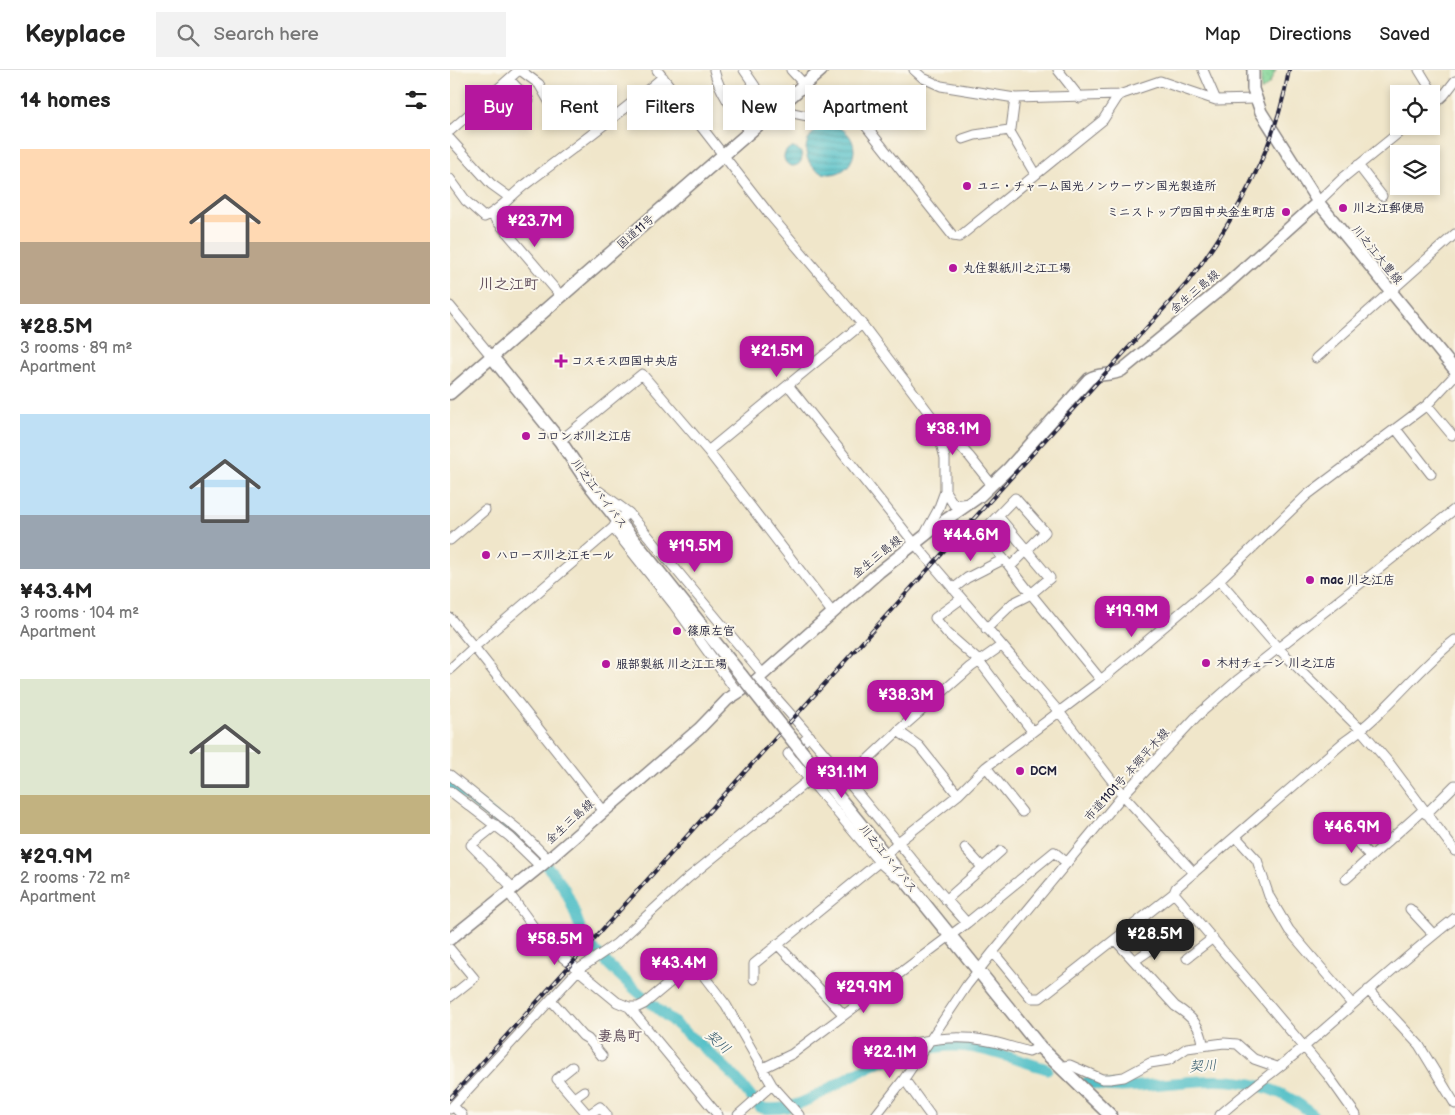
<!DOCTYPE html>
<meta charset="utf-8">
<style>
body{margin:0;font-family:"Balsamiq Sans","Klee One",sans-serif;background:#f2f2f2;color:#222;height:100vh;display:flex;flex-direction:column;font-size:19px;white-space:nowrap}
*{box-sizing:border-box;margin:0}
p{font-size:16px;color:#767676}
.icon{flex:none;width:28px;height:28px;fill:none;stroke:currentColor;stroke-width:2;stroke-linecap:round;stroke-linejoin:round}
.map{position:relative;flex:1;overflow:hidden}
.side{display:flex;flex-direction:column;background:#fff;width:450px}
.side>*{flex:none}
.hud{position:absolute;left:15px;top:15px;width:475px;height:45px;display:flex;gap:10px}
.controls{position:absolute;left:940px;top:15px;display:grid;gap:10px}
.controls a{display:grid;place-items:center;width:50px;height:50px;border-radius:0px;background:#fff;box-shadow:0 2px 8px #0003;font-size:25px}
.price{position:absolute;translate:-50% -42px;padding:0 11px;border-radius:10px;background:#b5179e;color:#fff;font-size:16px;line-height:32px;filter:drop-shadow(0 1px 2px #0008)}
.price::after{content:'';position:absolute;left:50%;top:30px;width:15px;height:11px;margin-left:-8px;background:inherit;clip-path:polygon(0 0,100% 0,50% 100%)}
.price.on{background:#222;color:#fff}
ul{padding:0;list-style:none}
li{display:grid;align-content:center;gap:10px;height:265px;padding:0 20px}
li span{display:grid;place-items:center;height:155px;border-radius:0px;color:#555}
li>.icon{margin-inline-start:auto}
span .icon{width:90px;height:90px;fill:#fffc;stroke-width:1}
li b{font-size:21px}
h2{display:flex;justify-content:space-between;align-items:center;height:60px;padding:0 20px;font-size:21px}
.chip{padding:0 18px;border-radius:0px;background:#fff;box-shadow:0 2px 8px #0003;font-size:18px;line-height:45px}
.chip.on{background:#b5179e;color:#fff}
header{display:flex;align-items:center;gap:30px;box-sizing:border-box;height:70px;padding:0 25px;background:#fff;border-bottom:1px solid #e0e0e0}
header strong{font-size:24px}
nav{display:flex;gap:28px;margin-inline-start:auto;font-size:18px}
.search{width:350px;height:45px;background:#f2f2f2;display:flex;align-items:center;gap:12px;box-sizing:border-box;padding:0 18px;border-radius:0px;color:#767676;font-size:19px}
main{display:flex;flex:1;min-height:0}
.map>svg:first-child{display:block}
.grass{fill:url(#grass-dots);stroke:#527c69}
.water{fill:url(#water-rules);stroke:#3a7181}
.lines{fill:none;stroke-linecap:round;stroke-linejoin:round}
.river{stroke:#52c0c7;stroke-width:11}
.minor-casing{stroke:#898482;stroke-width:11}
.major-casing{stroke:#898482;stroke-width:14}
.highway-casing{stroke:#898482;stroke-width:15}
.minor{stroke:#fff;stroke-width:9}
.major{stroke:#fff;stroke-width:11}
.highway{stroke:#fff;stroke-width:12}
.rail-casing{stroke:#22223b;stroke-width:4}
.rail{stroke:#fbf7ec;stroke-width:2;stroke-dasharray:5.5;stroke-linecap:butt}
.highway-bridge-casing{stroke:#898482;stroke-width:15;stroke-linecap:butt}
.highway-bridge{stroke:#fff;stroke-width:12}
.poi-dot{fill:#b5179e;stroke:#fbf7ec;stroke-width:2}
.labels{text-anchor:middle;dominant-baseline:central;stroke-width:4;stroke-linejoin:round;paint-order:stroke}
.poi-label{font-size:12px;font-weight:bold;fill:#22223b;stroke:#fbf7ec;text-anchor:start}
.street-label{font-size:12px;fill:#22223b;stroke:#fbf7ec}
.water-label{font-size:14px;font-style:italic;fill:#33596c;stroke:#fbf7ec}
.quarter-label{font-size:15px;font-weight:bold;fill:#604d5b;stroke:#fbf7ec}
</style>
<header>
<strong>Keyplace</strong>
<div class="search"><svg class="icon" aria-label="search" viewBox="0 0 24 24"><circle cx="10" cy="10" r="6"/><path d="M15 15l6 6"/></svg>Search here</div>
<nav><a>Map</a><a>Directions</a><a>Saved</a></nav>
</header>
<main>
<section class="side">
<h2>14 homes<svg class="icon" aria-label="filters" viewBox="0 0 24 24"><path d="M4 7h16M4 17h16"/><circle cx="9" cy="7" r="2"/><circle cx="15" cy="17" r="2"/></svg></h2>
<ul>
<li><span style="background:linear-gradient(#ffd9b3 60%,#b9a48a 0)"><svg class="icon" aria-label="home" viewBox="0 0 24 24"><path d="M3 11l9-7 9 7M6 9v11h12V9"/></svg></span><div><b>¥28.5M</b><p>3 rooms · 89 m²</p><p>Apartment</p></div></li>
<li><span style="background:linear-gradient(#bfe0f5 65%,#9aa5b1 0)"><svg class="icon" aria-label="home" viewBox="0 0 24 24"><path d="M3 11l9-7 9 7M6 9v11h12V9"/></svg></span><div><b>¥43.4M</b><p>3 rooms · 104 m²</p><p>Apartment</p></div></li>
<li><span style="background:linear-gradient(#dfe7d0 75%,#c2b280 0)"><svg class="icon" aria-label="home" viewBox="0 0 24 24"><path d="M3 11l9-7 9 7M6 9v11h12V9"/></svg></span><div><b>¥29.9M</b><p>2 rooms · 72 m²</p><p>Apartment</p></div></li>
</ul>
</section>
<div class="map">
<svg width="1005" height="1045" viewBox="0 0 1005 1045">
<defs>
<pattern id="grass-dots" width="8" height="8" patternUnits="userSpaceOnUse" patternTransform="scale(1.25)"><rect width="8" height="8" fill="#83d597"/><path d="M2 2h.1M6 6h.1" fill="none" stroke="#71b783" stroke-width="1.8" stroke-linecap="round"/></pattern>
<pattern id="water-rules" width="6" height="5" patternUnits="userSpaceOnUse" patternTransform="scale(1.25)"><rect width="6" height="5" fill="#52c0c7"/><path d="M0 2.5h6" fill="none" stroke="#449ca3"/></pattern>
</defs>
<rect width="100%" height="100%" fill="#fbf7ec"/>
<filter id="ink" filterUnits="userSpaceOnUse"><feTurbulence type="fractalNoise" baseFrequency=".02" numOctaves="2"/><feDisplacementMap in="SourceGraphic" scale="10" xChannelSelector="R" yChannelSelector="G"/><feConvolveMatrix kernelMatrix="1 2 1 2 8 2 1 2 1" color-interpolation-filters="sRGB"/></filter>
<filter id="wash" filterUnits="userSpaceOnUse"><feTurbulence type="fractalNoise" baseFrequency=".0096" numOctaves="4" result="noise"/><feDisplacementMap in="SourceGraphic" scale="20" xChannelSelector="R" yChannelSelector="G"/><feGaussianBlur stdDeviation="1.12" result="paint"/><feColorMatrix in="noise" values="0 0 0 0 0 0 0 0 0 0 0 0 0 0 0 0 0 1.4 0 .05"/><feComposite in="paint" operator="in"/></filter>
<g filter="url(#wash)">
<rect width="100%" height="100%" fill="#f0e6ca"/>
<!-- grass -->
<path class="grass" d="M811,0h15l-7,14 -8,7z"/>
<!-- water -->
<path class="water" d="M356 80a24 24 0 1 1 48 0a24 24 0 1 1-48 0Z
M334 87a9 9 0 1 1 18 0a9 9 0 1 1-18 0Z"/>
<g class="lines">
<!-- river -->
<path class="river" d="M0,713c39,31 83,61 112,102 13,19 14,43 29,61 42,48 96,83 141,128 11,11 18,24 29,34 43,7 80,-32 119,-46 18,-7 40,-13 59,-15 37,-5 73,12 108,22
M637,1012c22,7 43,5 65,3 60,-6 113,-13 161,30"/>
</g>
</g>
<g filter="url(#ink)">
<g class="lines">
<!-- minor casing -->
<g class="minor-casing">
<path id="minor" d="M70,0l19,14 15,26
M207,0l113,145 92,109 73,97 10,37v33l-7,19 -12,22
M264,0c6,24 21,42 36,61
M294,0l11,16
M341,0l13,14
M464,0l9,8 18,8 74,12 104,-3 41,-14 56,19 39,-1
M608,0l22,28
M753,0l13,30
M969,0l19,31
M59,9l20,21
M328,37c26,13 52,10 80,9l95,120 6,1 144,-117 16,-25
M981,37l13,-12 11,-14
M559,60l2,-1 4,-31
M0,61l69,-61
M0,69l41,45 18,13
M513,69l12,-4 34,-5 26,44
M908,95l24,31
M0,109l16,22 18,16c16,-6 28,-23 42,-33 46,-35 93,-69 137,-107
M868,132l26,-25 63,-51
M41,144l70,82
M0,236l42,51
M866,288l139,-124
M338,315l127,159 145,169 63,82 71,78
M977,335l25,30
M487,351l33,36 22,28
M946,359l35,45
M110,371l82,-67 66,77 124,161
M258,381l154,-127
M149,421l30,22
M495,421l9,14 15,-2
M565,428l30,34 -35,35 -28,-35z
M548,446l52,62 -19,16 -21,-27
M0,470l35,-30
M769,510l59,68 83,82 29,34 65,87
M503,519l14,-11 37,-19
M511,529l-26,19 12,15 33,29 52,69
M0,548l24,29 -24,22
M536,559l27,-26 18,-9 70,86
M308,608c73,78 137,165 209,245
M287,622l-63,-87 -61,-77 5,-8 11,-7 133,160
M448,661l73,-64 30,-21
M360,666l-22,18 91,108 15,13 8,4
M536,697l36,45
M0,705l70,56 28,28
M396,710l52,-49 21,15 39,49
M0,721l60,46 30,29
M153,740l-129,-163 139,-119
M976,744l29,-29
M46,755l-25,20 42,43
M900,764l21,23
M786,767l21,23 12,36 20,34 63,74
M515,778l17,19
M896,809l77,-69
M58,822l27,37 25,26 57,47 12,5h9l6,-3 60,-50
M496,830l55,-49
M960,839l24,26
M665,870l60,66c16,10 26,20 28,38
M327,874l66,70
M0,879l24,29 -24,19
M543,882l38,46h9l134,-105
M737,888l26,-20
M684,891l29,-20
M243,892l33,43 46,80 27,30
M304,909v-15l125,-102 18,-19 61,-48 28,-28 115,-87 118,-100 88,-85 120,-90 28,-30
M918,920l51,55 36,59
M101,930l32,36 5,3 14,17
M179,937l89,108
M434,977l5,2c31,-8 63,-15 94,-9 16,2 30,8 46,12l11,-5
M122,997l-15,12 31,36
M609,997l11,-2 32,14h8l14,-2 26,-14 19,-3 18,-12 37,-5 13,1 17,15 23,8
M313,998l29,-14 175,-131 87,-71 13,11
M454,1009l26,36
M124,1028l10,-7
M3,1036l9,9
M0,1039l129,-140 37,-25 72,-66 122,-99
M138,1045l12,-8 7,8
M288,1045l34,-30
M426,1045l28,-36 63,-94 26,-33 130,-157 74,-79 42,-37 216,-170
M770,1045c28,-25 58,-46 86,-70 50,-43 98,-87 149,-127
M906,1045l-29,-41 -153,-181 2,-5 168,-146c42,-28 71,-71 111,-102"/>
</g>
<!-- major casing -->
<g class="major-casing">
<path id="major" d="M803,0v19l8,23 57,90 137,168
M0,869l92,-74 157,-136 29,-30 25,-16 126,-111 58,-46 43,-30 29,-28 80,-89c10,-7 22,-2 33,-9l106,-87 90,-81"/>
</g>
<!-- highway casing -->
<g class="highway-casing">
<path id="highway" d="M42,287l68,84 29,43 152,191
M0,323l371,-323
M352,682l238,295 70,68"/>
</g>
<!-- minor -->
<use href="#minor" class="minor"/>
<!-- major -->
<use href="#major" class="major"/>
<!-- highway -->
<use href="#highway" class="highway"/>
<!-- rail casing -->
<g class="rail-casing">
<path id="rail" d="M0,1028l737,-815c48,-63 89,-134 102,-213"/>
</g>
<!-- rail -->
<use href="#rail" class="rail"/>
<!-- highway-bridge casing -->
<g class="highway-bridge-casing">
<path id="highway-bridge" d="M291,605l61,77"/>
</g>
<!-- highway-bridge -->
<use href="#highway-bridge" class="highway-bridge"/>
</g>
</g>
<!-- markers -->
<g class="poi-dot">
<circle cx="517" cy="116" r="5"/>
<circle cx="893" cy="138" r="5"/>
<circle cx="836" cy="142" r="5"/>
<circle cx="503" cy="198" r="5"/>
<path d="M108.5 283.5h5v5h5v5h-5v5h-5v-5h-5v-5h5z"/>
<circle cx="76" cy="366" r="5"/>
<circle cx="36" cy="485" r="5"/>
<circle cx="860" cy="510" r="5"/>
<circle cx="227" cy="561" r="5"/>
<circle cx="756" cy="593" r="5"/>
<circle cx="156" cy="594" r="5"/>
<circle cx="570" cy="701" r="5"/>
</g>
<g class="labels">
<!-- poi labels -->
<g class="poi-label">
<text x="527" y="116">ユニ・チャーム国光ノンウーヴン国光製造所</text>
<text x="903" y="138">川之江郵便局</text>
<text x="826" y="142" text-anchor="end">ミニストップ四国中央金生町店</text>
<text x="513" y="198">丸住製紙川之江工場</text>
<text x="121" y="291">コスモス四国中央店</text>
<text x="86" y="366">コロンボ川之江店</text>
<text x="46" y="485">ハローズ川之江モール</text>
<text x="870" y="510">mac 川之江店</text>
<text x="237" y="561">篠原左官</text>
<text x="766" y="593">木村チェーン 川之江店</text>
<text x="166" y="594">服部製紙 川之江工場</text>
<text x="580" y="701">DCM</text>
</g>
<!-- street labels -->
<g class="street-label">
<text transform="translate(186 162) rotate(-41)">国道11号</text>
<text transform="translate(927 185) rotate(51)">川之江大豊線</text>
<text transform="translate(745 222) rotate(-40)">金生三島線</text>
<text transform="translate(149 424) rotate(53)">川之江バイパス</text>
<text transform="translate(427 487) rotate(-39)">金生三島線</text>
<text transform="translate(677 705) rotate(-48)">市道1101号 本郷平木線</text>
<text transform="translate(120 752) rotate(-42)">金生三島線</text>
<text transform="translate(438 789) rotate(51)">川之江バイパス</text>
</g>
<!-- water labels -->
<g class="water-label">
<text transform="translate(268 972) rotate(41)">契川</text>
<text transform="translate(753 996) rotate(-4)">契川</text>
</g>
<!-- quarter labels -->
<g class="quarter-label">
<text x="59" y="214">川之江町</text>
<text x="170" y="966">妻鳥町</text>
</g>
</g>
</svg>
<div class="controls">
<a><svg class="icon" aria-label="locate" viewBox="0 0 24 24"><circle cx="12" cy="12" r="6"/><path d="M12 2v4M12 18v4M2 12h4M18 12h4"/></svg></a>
<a><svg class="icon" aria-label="layers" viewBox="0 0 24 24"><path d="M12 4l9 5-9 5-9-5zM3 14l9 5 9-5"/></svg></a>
</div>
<b class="price" style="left:85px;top:178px">¥23.7M</b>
<b class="price" style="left:327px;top:308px">¥21.5M</b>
<b class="price" style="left:503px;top:386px">¥38.1M</b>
<b class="price" style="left:521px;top:492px">¥44.6M</b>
<b class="price" style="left:245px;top:503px">¥19.5M</b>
<b class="price" style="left:682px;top:568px">¥19.9M</b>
<b class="price" style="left:456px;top:652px">¥38.3M</b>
<b class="price" style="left:392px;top:729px">¥31.1M</b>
<b class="price" style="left:902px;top:784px">¥46.9M</b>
<b class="price on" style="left:705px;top:891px">¥28.5M</b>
<b class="price" style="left:105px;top:896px">¥58.5M</b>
<b class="price" style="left:229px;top:920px">¥43.4M</b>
<b class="price" style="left:414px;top:944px">¥29.9M</b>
<b class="price" style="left:440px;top:1009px">¥22.1M</b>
<div class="hud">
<a class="chip on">Buy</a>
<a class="chip">Rent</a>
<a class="chip">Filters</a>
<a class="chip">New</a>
<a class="chip">Apartment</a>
</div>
</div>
</main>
